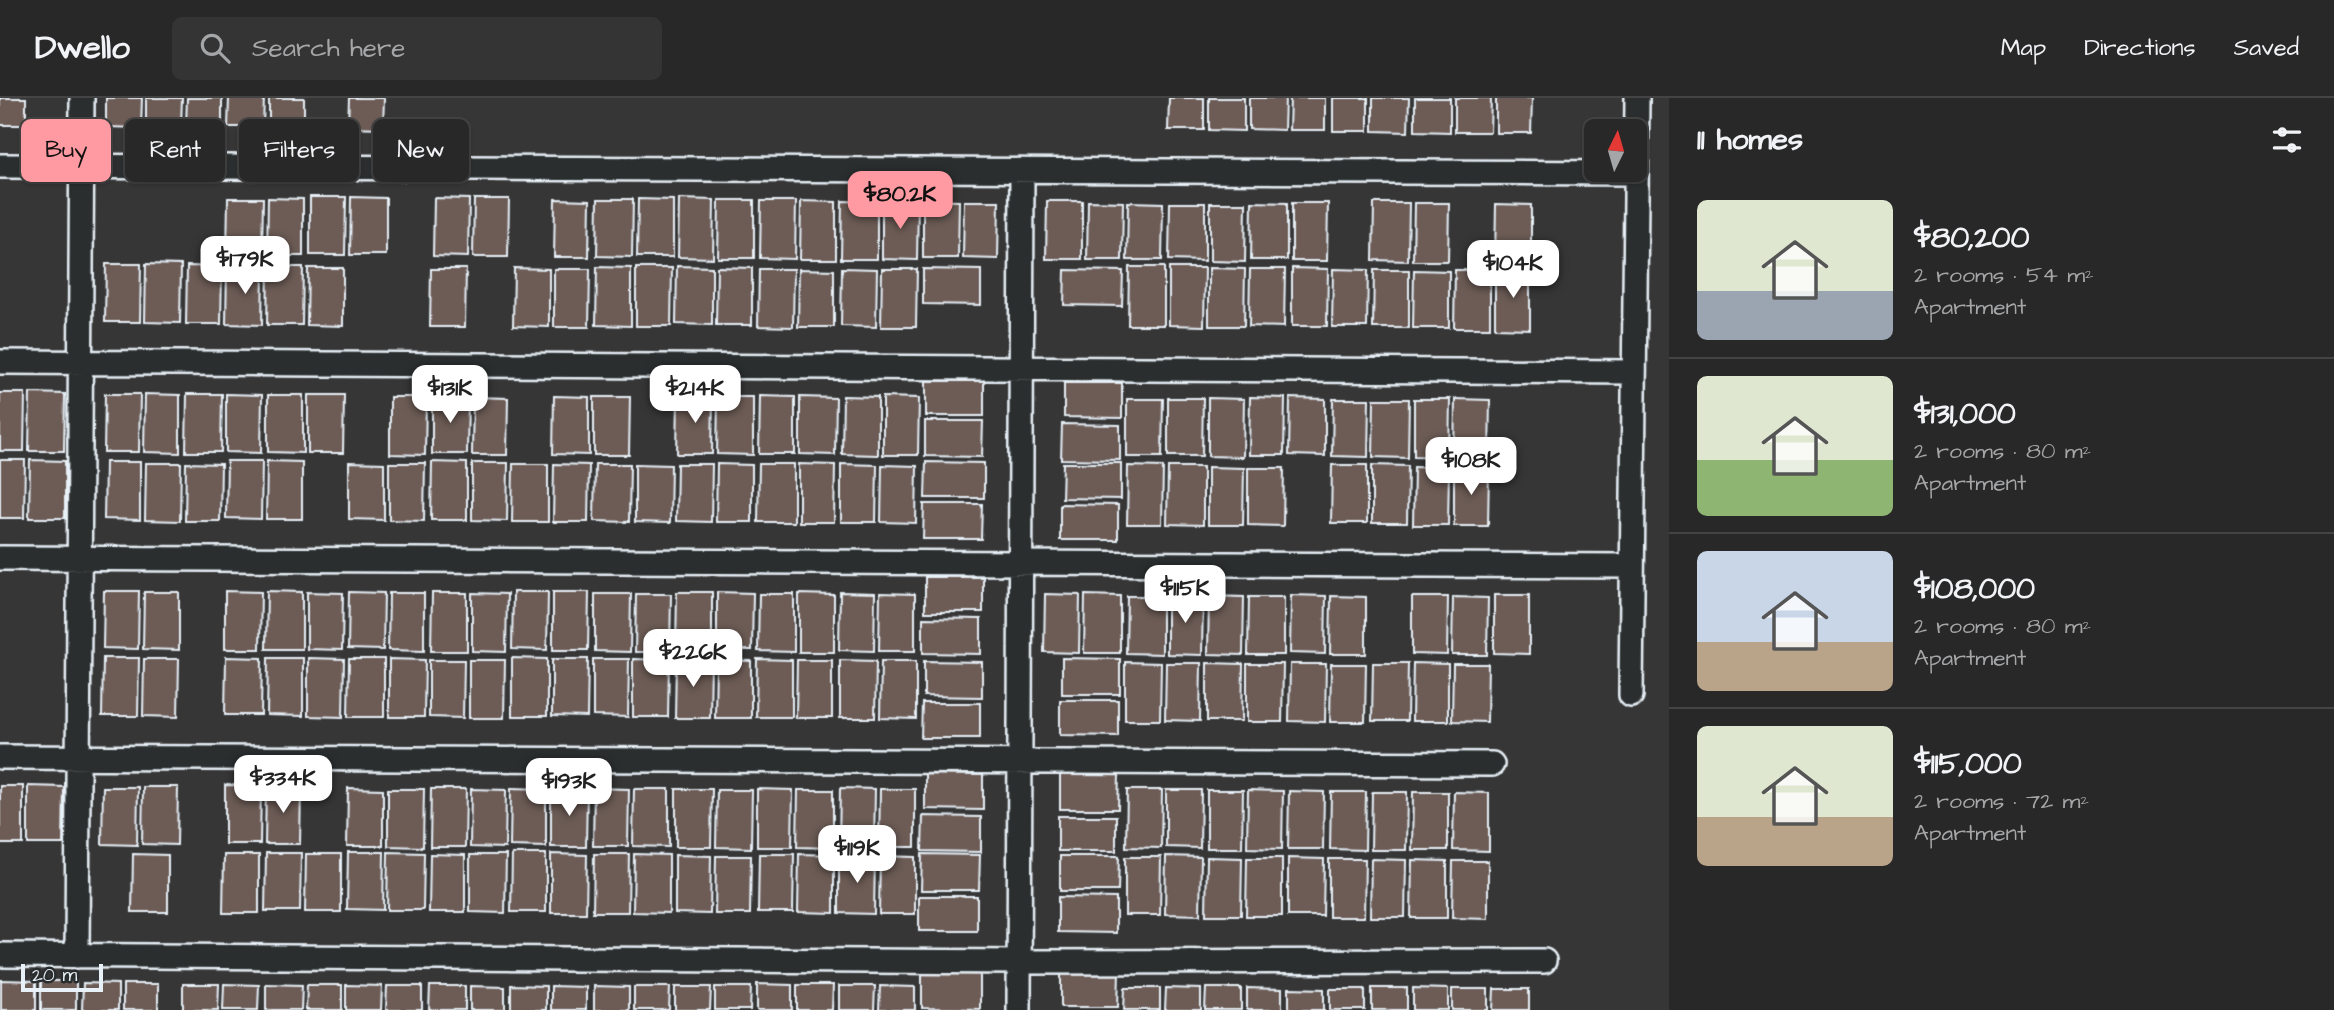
<!DOCTYPE html>
<meta charset="utf-8">
<style>
body{margin:0;font-family:"Architects Daughter",sans-serif;background:#353434;color:#f1f3f6;height:100vh;display:flex;flex-direction:column;font-size:26px;white-space:nowrap}
*{box-sizing:border-box;margin:0}
p{font-size:23px;color:#a5a6a8}
.icon{flex:none;width:38px;height:38px;fill:none;stroke:currentColor;stroke-width:2;stroke-linecap:round;stroke-linejoin:round}
.map{position:relative;flex:1;overflow:hidden}
.details{display:flex;flex-direction:column;background:#292828;width:665px}
.details>*{flex:none}
.hud{position:absolute;left:21px;top:21px;width:665px;height:63px;display:flex;gap:14px}
.needle{width:46px;rotate:5deg}
.fabs{position:absolute;left:1584px;top:21px;display:grid;gap:14px}
.fabs a{display:grid;place-items:center;width:63px;height:63px;border-radius:10px;background:#292828;box-shadow:0 2px 5px #0004,0 0 0 2px #454445;font-size:35px}
.scale{position:absolute;left:21px;bottom:18px;width:82px;box-sizing:border-box;padding-left:7px;border:4px solid #e8f1f8;border-top:0;font-size:19px;line-height:24px;white-space:nowrap;color:#e8f1f8;-webkit-text-stroke:5px #2a2d2e;paint-order:stroke}
.price{position:absolute;translate:-50% -60px;padding:0 16px;border-radius:14px;background:#fff;color:#222;font-size:23px;line-height:46px;filter:drop-shadow(0 2px 4px #0008)}
.price::after{content:'';position:absolute;left:50%;top:42px;width:21px;height:16px;margin-left:-10px;background:inherit;clip-path:polygon(0 0,100% 0,50% 100%)}
.price.active{background:#ff9aa2;color:#111}
ul{padding:0;list-style:none}
li{display:flex;align-items:center;gap:21px;height:175px;padding:0 28px}
li+li{border-top:2px solid #454445}
li span{display:grid;place-items:center;flex:none;width:196px;height:140px;border-radius:10px;color:#555}
li>.icon{margin-inline-start:auto}
span .icon{width:84px;height:84px;fill:#fffc;stroke-width:1}
li b{font-size:30px}
h2{display:flex;justify-content:space-between;align-items:center;height:84px;padding:0 28px;font-size:30px}
.tag{padding:0 24px;border-radius:10px;background:#292828;box-shadow:0 2px 5px #0004,0 0 0 2px #454445;font-size:24px;line-height:63px}
.tag.active{background:#ff9aa2;color:#111}
header{display:flex;align-items:center;gap:42px;box-sizing:border-box;height:98px;padding:0 35px;background:#292828;border-bottom:2px solid #454445}
header strong{font-size:33px}
nav{display:flex;gap:38px;margin-inline-start:auto;font-size:24px}
.search{width:490px;height:63px;background:#353434;display:flex;align-items:center;gap:18px;box-sizing:border-box;padding:0 24px;border-radius:10px;color:#a5a6a8;font-size:26px}
main{display:flex;flex:1;min-height:0}
.map>svg:first-child{display:block}
.building{fill:#6d5b57;stroke:#e8f1f8;stroke-width:2}
.lines{fill:none;stroke-linecap:round;stroke-linejoin:round}
.minor-casing{stroke:#e8f1f8;stroke-width:28}
.minor{stroke:#2a2d2e;stroke-width:23}
</style>
<header>
<strong>Dwello</strong>
<div class="search"><svg class="icon" aria-label="search" viewBox="0 0 24 24"><circle cx="10" cy="10" r="6"/><path d="M15 15l6 6"/></svg>Search here</div>
<nav><a>Map</a><a>Directions</a><a>Saved</a></nav>
</header>
<main>
<div class="map">
<svg width="1669" height="912" viewBox="0 0 1669 912">
<rect width="100%" height="100%" fill="#373636"/>
<filter id="ink" filterUnits="userSpaceOnUse"><feTurbulence type="fractalNoise" baseFrequency=".0143" numOctaves="2"/><feDisplacementMap in="SourceGraphic" scale="14" xChannelSelector="R" yChannelSelector="G"/><feConvolveMatrix kernelMatrix="1 2 1 2 8 2 1 2 1" color-interpolation-filters="sRGB"/></filter>
<g filter="url(#ink)">
<!-- building -->
<path class="building" d="M0,0h26v27h-26z
M106,0h36l-1,30 -35,-1z
M146,0h36l-1,28 -35,-1z
M187,0h35v29l-36,-1z
M229,0h35l-1,29h-35z
M269,0h35v30l-35,-1z
M349,0h35l-1,30 -35,-1z
M1169,0h35v32h-36z
M1209,0h35v33l-35,-1z
M1249,0h36l-1,32 -35,-1z
M1290,0h35v32h-36z
M1333,0h35v33h-35z
M1373,0h36l-1,34 -35,-1z
M1415,0h35v34l-35,-1z
M1455,0h36l-1,34h-35z
M1496,0h36l-1,35h-35z
M310,99h36l-1,58h-35z
M351,99l35,1v57h-36z
M228,100h35l-1,58 -35,-1z
M268,100l35,1v57h-36z
M434,100l35,1 -1,58 -35,-1z
M474,101h35l-1,58h-35z
M555,101l35,1 -1,57h-35z
M598,101h35l-1,58 -35,-1z
M638,101l35,1v57h-36z
M679,101l35,1 -1,58 -35,-1z
M719,102h35v58h-36z
M923,102l36,1 -1,57h-35z
M761,103h35l-1,58 -35,-1z
M801,103l35,1v57h-36z
M842,103l35,1v57h-36z
M964,103h35l-1,58 -35,-1z
M1047,103h35v58h-36z
M1088,103l35,1 -1,58h-35z
M882,104h36l-1,58 -35,-1z
M1128,104l35,1 -1,57h-35z
M1252,104l35,1v57h-36z
M1170,105h35v58l-36,-1z
M1210,105h36l-1,59 -35,-1z
M1292,105h36l-1,58h-35z
M1374,105h35l-1,58 -35,-1z
M1414,105h35l-1,58h-35z
M1496,106l35,1v57h-36z
M106,166h35l-1,58h-35z
M146,166l35,1 -1,58 -35,-1z
M187,168l35,1 -1,57h-35z
M677,168l35,1v58l-36,-1z
M227,169h36l-1,58 -36,-1z
M268,169h35l-1,58h-35z
M597,169l34,1v58l-35,-1z
M717,169l35,1v57h-36z
M1129,169h35v58h-36z
M308,170h35v58l-36,-1z
M514,170l35,1v58l-36,-1z
M636,170h36l-1,58h-35z
M842,170l35,1 -1,58 -35,-1z
M1169,170h36l-1,58 -35,-1z
M1209,170l36,1 -1,57h-35z
M1292,170l36,1 -1,57h-35z
M431,171h35l-1,58h-35z
M554,171h36l-1,58h-35z
M759,171h35l-1,58 -35,-1z
M799,171l35,1v57h-36z
M882,171h35l-1,58h-35z
M923,171l58,1v35l-58,-1z
M1250,171h35l-1,58 -35,-1z
M1333,171l35,1 -1,57h-35z
M1065,172l58,1 -1,35 -58,-1z
M1374,172h35v58h-36z
M1414,172l35,1v57h-36z
M1455,172h35v58h-36z
M1495,172l35,1v58l-35,-1z
M926,283h58v35h-58z
M1064,285h58v35l-58,-1z
M0,295h25l-1,58h-24z
M30,295l35,1 -1,57h-35z
M105,296h35l-1,58h-35z
M145,296l35,1v58l-36,-1z
M187,296h35l-1,58h-35z
M226,296l36,1 -1,58 -35,-1z
M268,297h35v58l-35,-1z
M308,297h36l-1,58h-35z
M432,298l36,1 -1,57h-35z
M554,298l35,1v58l-36,-1z
M678,298l35,1 -1,57h-35z
M760,298l35,1v57h-36z
M843,298l35,1v58l-36,-1z
M390,299h36l-1,58 -35,-1z
M473,299l35,1 -1,57h-35z
M594,299h36l-1,58h-35z
M718,299h35v58l-36,-1z
M800,299l36,1 -1,57 -35,-1z
M883,299l36,1 -1,57h-35z
M1250,299l35,1 -1,57h-35z
M1168,300h35l-1,58h-34z
M1208,300l36,1 -1,58 -35,-1z
M1290,300l35,1v57l-36,-1z
M1127,301h36l-1,58h-35z
M1333,301h36l-1,58 -36,-1z
M1374,301h35l-1,59 -35,-1z
M1414,301h36l-1,58 -35,-1z
M1455,301l35,1 -1,57h-35z
M925,323h58l-1,36 -57,-1z
M1062,326l58,1v35l-59,-1z
M0,362h25l-1,58h-24z
M30,362l35,1v57h-36z
M227,363h35l-1,58 -35,-1z
M267,363l35,1v57h-36z
M105,364h35v58l-36,-1z
M349,364l35,1v57l-35,-1z
M432,364l35,1v57h-36z
M926,364l58,1v35h-59z
M146,365h35l-1,58 -35,-1z
M186,365l35,1 -1,57h-35z
M389,365h36l-1,58 -35,-1z
M472,365h36l-1,58 -35,-1z
M1063,365h58v36l-59,-1z
M513,366h35v58h-36z
M554,366l35,1 -1,57h-35z
M595,366h35l-1,58 -35,-1z
M635,366l36,1 -1,58 -35,-1z
M677,366h35l-1,58 -35,-1z
M717,366l35,1v57h-36z
M759,366h35v58h-36z
M799,366l36,1 -1,57h-35z
M841,366l36,1 -1,57h-35z
M882,367l35,1 -1,57 -35,-1z
M1332,367h35v58h-36z
M1372,367l36,1 -1,57h-35z
M1128,368l35,1 -1,57h-35z
M1168,369h35v58l-36,-1z
M1208,369l36,1 -1,57h-35z
M1414,369l35,1 -1,57h-35z
M1248,370h36l-1,58 -35,-1z
M1454,370h35l-1,58h-34z
M924,406h58l-1,35h-58z
M1060,406l58,1v35h-58z
M925,479h58v35h-58z
M104,493h35l-1,58 -35,-1z
M225,493l36,1 -1,57h-35z
M267,493l35,1v57h-36z
M144,494h35v58l-36,-1z
M307,494l36,1 -1,57 -35,-1z
M349,494l35,1 -1,57 -35,-1z
M513,494h35l-1,58 -35,-1z
M553,494h36l-1,58h-35z
M677,494h35v58l-36,-1z
M717,494l36,1 -1,57h-35z
M840,494l35,1 -1,58 -35,-1z
M389,495h35v58l-36,-1z
M432,495h35v58h-36z
M472,495l35,1 -1,58 -34,-1z
M880,495l35,1v57h-36z
M595,496h36l-1,58 -35,-1z
M636,496h35l-1,58h-35z
M759,496h35v58l-36,-1z
M799,496l35,1v57h-35z
M1045,496l35,1 -1,58 -35,-1z
M1085,497l35,1v57h-36z
M1291,497l35,1 -1,58 -35,-1z
M1494,497h35v59l-35,-1z
M1127,498h35v58l-36,-1z
M1167,498l36,1 -1,58 -35,-1z
M1209,498l35,1 -1,58 -35,-1z
M1331,498l35,1v57h-36z
M1249,499h35v58h-36z
M1412,499h36l-1,58 -35,-1z
M1453,499l35,1 -1,57h-35z
M923,520l58,1v35l-58,-1z
M226,559l36,1 -1,57h-36z
M103,560h36l-1,58h-36z
M268,560h35v58l-36,-1z
M308,560l36,1 -1,58 -35,-1z
M512,560l35,1v57h-35z
M1062,560l58,1v35h-58z
M144,561h35l-1,58 -35,-1z
M349,561h35v58h-36z
M389,561l36,1 -1,57h-35z
M552,561h36l-1,58 -35,-1z
M593,561h36l-1,58 -35,-1z
M633,561l36,1 -1,57h-35z
M757,561l35,1v57h-36z
M429,562h35l-1,58 -34,-1z
M469,562h36l-1,58h-35z
M676,562h35l-1,58h-35z
M716,562l35,1v57h-36z
M797,562h35v58h-36z
M840,562l36,1 -1,57h-35z
M881,563h35v58l-36,-1z
M924,563l58,1v35l-58,-1z
M1125,564l36,1 -1,57h-35z
M1166,565h35l-1,58 -35,-1z
M1207,565l36,1 -1,57h-35z
M1373,565h35l-1,58h-35z
M1413,565l35,1v57h-36z
M1247,566h36l-1,58h-35z
M1290,566h36l-1,58 -36,-1z
M1331,566h35l-1,58h-35z
M1453,566h35l-1,58 -35,-1z
M1060,602h58v36l-58,-1z
M922,605h58v35h-59z
M925,676l58,1v35l-58,-1z
M1060,676l59,1 -1,34h-58z
M225,687l36,1 -1,58h-35z
M0,688h23v58h-23z
M28,688l36,1 -1,57h-35z
M266,688l35,1 -1,57h-35z
M103,689h35l-1,58 -35,-1z
M143,689h35l-1,58 -35,-1z
M348,690l35,1v57h-36z
M511,690l35,1v58l-36,-1z
M594,690l35,1 -1,57h-35z
M840,690l35,1 -1,58 -35,-1z
M388,691h36l-1,58 -35,-1z
M431,691h35l-1,58h-35z
M471,691l35,1 -1,58 -35,-1z
M551,691h36l-1,58h-35z
M634,691h35v58l-36,-1z
M676,691h36l-1,58h-35z
M757,691l36,1 -1,57h-35z
M880,691h35v58h-36z
M717,692h35l-1,58 -35,-1z
M798,692h35v58l-36,-1z
M1127,692h35l-1,58 -35,-1z
M1166,692h35l-1,58 -34,-1z
M1207,692h36l-1,58h-35z
M1248,692l35,1 -1,58 -35,-1z
M1289,693l35,1 -1,57h-35z
M1331,694h35l-1,58 -35,-1z
M1372,694h35l-1,58h-35z
M1413,694h35v58h-36z
M1454,694l35,1v58l-36,-1z
M923,718l58,1v35l-59,-1z
M1058,718h58v35h-58z
M348,754h36l-1,58 -36,-1z
M388,754l36,1 -1,57h-36z
M266,755h35l-1,58h-35z
M133,756l35,1v57h-36z
M306,756h35v58h-36z
M430,756l35,1v57h-36z
M512,756h34v58h-35z
M551,756l36,1 -1,58h-35z
M594,756h35l-1,58h-35z
M634,756l35,1v58l-36,-1z
M759,756h35l-1,58h-35z
M799,756l35,1v58l-36,-1z
M922,756l58,1 -1,35h-58z
M224,757h35v58h-36z
M470,757h36l-1,58 -35,-1z
M675,757l36,1 -1,58 -35,-1z
M716,758h35l-1,58h-35z
M839,758h36l-1,58 -35,-1z
M880,758l35,1v57h-36z
M1060,758h59l-1,35h-58z
M1166,758l35,1 -1,58 -35,-1z
M1125,759h36l-1,58h-35z
M1207,759l35,1 -1,57h-35z
M1247,760h35v58h-36z
M1288,760l36,1 -1,57h-35z
M1329,761h36l-1,58h-35z
M1371,761l35,1 -1,57h-35z
M1412,762l35,1v57h-36z
M1453,763h35v58l-36,-1z
M919,798h58v35h-58z
M1058,799l58,1v35l-58,-1z
M1061,874h58l-1,35h-57z
M922,875l58,1v35l-58,-1z
M1,882l35,1v29h-35z
M41,883h35v29h-35z
M83,885l35,1v26h-36z
M123,886h35v26h-35z
M183,886h36l-1,26h-35z
M224,886l35,1 -1,25h-35z
M266,886l36,1 -1,25h-35z
M757,886l35,1v25h-35z
M307,887h35v25h-36z
M346,887l36,1 -1,24h-35z
M511,887l35,1v24h-35z
M797,887h36l-1,25h-35z
M387,888h35v24h-36z
M430,888h35v24h-36z
M470,888l35,1v23h-35z
M551,888l35,1v23h-35z
M594,888l35,1v23h-35z
M839,888h36l-1,24h-35z
M880,888l35,1v23h-36z
M634,889h36l-1,23h-35z
M675,889h36l-1,23h-35z
M715,889h36l-1,23h-35z
M1125,890h35v22h-36z
M1166,890l35,1v21h-36z
M1206,890h35v22h-36z
M1247,890l35,1v21h-35z
M1289,890l35,1v21h-35z
M1372,890h35v22h-35z
M1413,890l35,1v21h-35z
M1330,891h35v21h-35z
M1452,891h36v21h-36z
M1494,891h35v21h-36z"/>
<g class="lines">
<!-- minor casing -->
<g class="minor-casing">
<path id="minor" d="M0,68l1636,7
M0,264l1633,10
M0,460l1631,8
M1631,597l6,-597
M0,659l1492,7
M0,857l1019,7 525,-1
M77,858l5,-858
M1019,912l3,-839"/>
</g>
<!-- minor -->
<use href="#minor" class="minor"/>
</g>
</g>
</svg>
<div class="fabs">
<a><svg class="needle" viewBox="-14 -14 28 28"><path d="M0-13l5 13h-10z" fill="#e53935"/><path d="M0 13l5-13h-10z" fill="#a5a6a8"/></svg></a>
</div>
<div class="scale">20 m</div>
<b class="price active" style="left:900px;top:133px">$80.2K</b>
<b class="price" style="left:245px;top:198px">$179K</b>
<b class="price" style="left:1513px;top:202px">$104K</b>
<b class="price" style="left:450px;top:327px">$131K</b>
<b class="price" style="left:695px;top:327px">$214K</b>
<b class="price" style="left:1471px;top:399px">$108K</b>
<b class="price" style="left:1185px;top:527px">$115K</b>
<b class="price" style="left:693px;top:591px">$226K</b>
<b class="price" style="left:283px;top:717px">$334K</b>
<b class="price" style="left:569px;top:720px">$193K</b>
<b class="price" style="left:857px;top:787px">$119K</b>
<div class="hud">
<a class="tag active">Buy</a>
<a class="tag">Rent</a>
<a class="tag">Filters</a>
<a class="tag">New</a>
</div>
</div>
<section class="details">
<h2>11 homes<svg class="icon" aria-label="filters" viewBox="0 0 24 24"><path d="M4 7h16M4 17h16"/><circle cx="9" cy="7" r="2"/><circle cx="15" cy="17" r="2"/></svg></h2>
<ul>
<li><span style="background:linear-gradient(#dfe7d0 65%,#9aa5b1 0)"><svg class="icon" aria-label="home" viewBox="0 0 24 24"><path d="M3 11l9-7 9 7M6 9v11h12V9"/></svg></span><div><b>$80,200</b><p>2 rooms · 54 m²</p><p>Apartment</p></div></li>
<li><span style="background:linear-gradient(#dfe7d0 60%,#8fb573 0)"><svg class="icon" aria-label="home" viewBox="0 0 24 24"><path d="M3 11l9-7 9 7M6 9v11h12V9"/></svg></span><div><b>$131,000</b><p>2 rooms · 80 m²</p><p>Apartment</p></div></li>
<li><span style="background:linear-gradient(#c9d6e8 65%,#b9a48a 0)"><svg class="icon" aria-label="home" viewBox="0 0 24 24"><path d="M3 11l9-7 9 7M6 9v11h12V9"/></svg></span><div><b>$108,000</b><p>2 rooms · 80 m²</p><p>Apartment</p></div></li>
<li><span style="background:linear-gradient(#dfe7d0 65%,#b9a48a 0)"><svg class="icon" aria-label="home" viewBox="0 0 24 24"><path d="M3 11l9-7 9 7M6 9v11h12V9"/></svg></span><div><b>$115,000</b><p>2 rooms · 72 m²</p><p>Apartment</p></div></li>
</ul>
</section>
</main>
